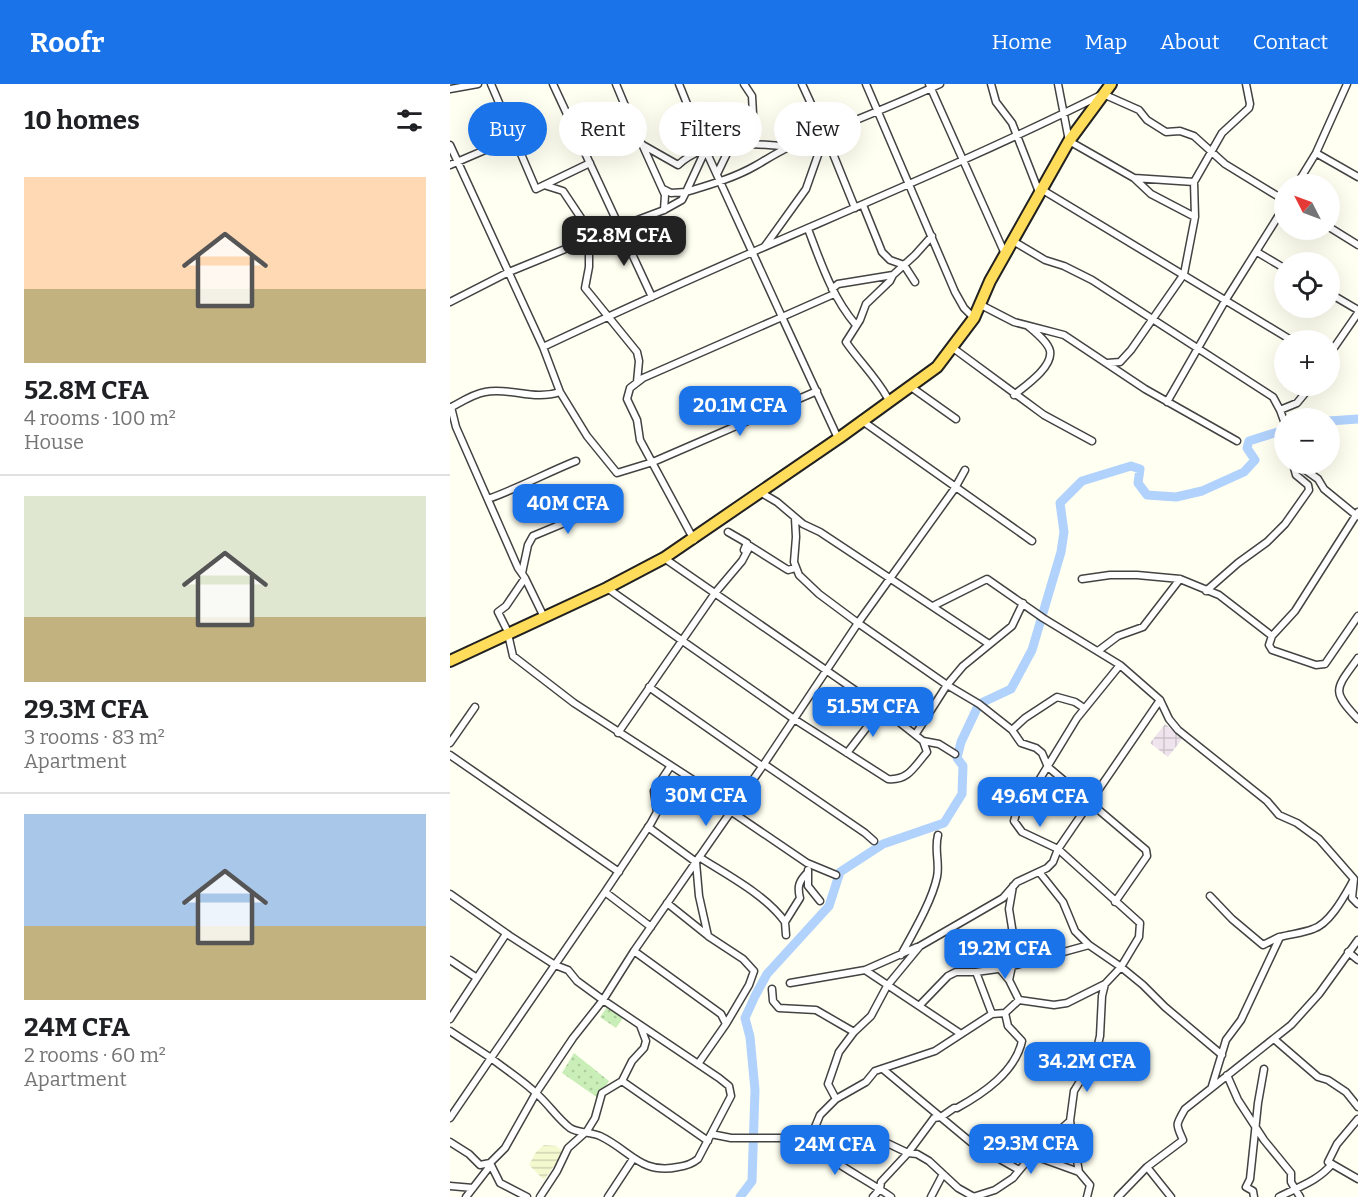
<!DOCTYPE html>
<meta charset="utf-8">
<style>
body{margin:0;font-family:Bitter,serif;background:#f2f2f2;color:#202124;height:100vh;display:flex;flex-direction:column;font-size:22px;white-space:nowrap}
*{box-sizing:border-box;margin:0}
p{font-size:20px;color:#757577}
.icon{flex:none;width:33px;height:33px;fill:none;stroke:currentColor;stroke-width:2;stroke-linecap:round;stroke-linejoin:round}
.map{position:relative;flex:1;overflow:hidden}
.sheet{display:flex;flex-direction:column;background:#fff;width:450px}
.sheet>*{flex:none}
.banner{position:absolute;left:18px;top:18px;width:570px;height:54px;display:flex;gap:12px}
.needle{width:39px;rotate:312deg}
.buttons{position:absolute;left:824px;top:90px;display:grid;gap:12px}
.buttons a{display:grid;place-items:center;width:66px;height:66px;border-radius:50%;background:#fff;box-shadow:0 6px 24px #0002;font-size:30px}
.price{position:absolute;translate:-50% -51px;padding:0 14px;border-radius:12px;background:#1a73e8;color:#fff;font-size:20px;line-height:39px;filter:drop-shadow(0 2px 3px #0008)}
.price::after{content:'';position:absolute;left:50%;top:36px;width:18px;height:14px;margin-left:-9px;background:inherit;clip-path:polygon(0 0,100% 0,50% 100%)}
.price.selected{background:#222;color:#fff}
ul{padding:0;list-style:none}
li{display:grid;align-content:center;gap:12px;height:318px;padding:0 24px}
li+li{border-top:2px solid #e0e0e0}
li span{display:grid;place-items:center;height:186px;border-radius:0px;color:#555}
li>.icon{margin-inline-start:auto}
span .icon{width:108px;height:108px;fill:#fffc;stroke-width:1}
li b{font-size:26px}
h2{display:flex;justify-content:space-between;align-items:center;height:72px;padding:0 24px;font-size:26px}
.tag{padding:0 21px;border-radius:27px;background:#fff;box-shadow:0 6px 24px #0002;font-size:21px;line-height:54px}
.tag.selected{background:#1a73e8;color:#fff}
header{display:flex;align-items:center;gap:36px;box-sizing:border-box;height:84px;padding:0 30px;background:#1a73e8;color:#fff}
header strong{font-size:28px}
nav{display:flex;gap:33px;margin-inline-start:auto;font-size:21px}
main{display:flex;flex:1;min-height:0}
.map>svg:first-child{display:block}
.industrial{fill:url(#industrial-grid)}
.farmland{fill:url(#farmland-rules)}
.garden{fill:url(#garden-dots)}
.lines{fill:none;stroke-linecap:round;stroke-linejoin:round}
.river{stroke:#b1d2fc;stroke-width:9}
.minor-casing{stroke:#434343;stroke-width:9}
.trunk-casing{stroke:#212121;stroke-width:14}
.minor{stroke:#fff;stroke-width:6}
.trunk{stroke:#ffdc59;stroke-width:10}
</style>
<header>
<strong>Roofr</strong>
<nav><a>Home</a><a>Map</a><a>About</a><a>Contact</a></nav>
</header>
<main>
<section class="sheet">
<h2>10 homes<svg class="icon" aria-label="filters" viewBox="0 0 24 24"><path d="M4 7h16M4 17h16"/><circle cx="9" cy="7" r="2"/><circle cx="15" cy="17" r="2"/></svg></h2>
<ul>
<li><span style="background:linear-gradient(#ffd9b3 60%,#c2b280 0)"><svg class="icon" aria-label="home" viewBox="0 0 24 24"><path d="M3 11l9-7 9 7M6 9v11h12V9"/></svg></span><div><b>52.8M CFA</b><p>4 rooms · 100 m²</p><p>House</p></div></li>
<li><span style="background:linear-gradient(#dfe7d0 65%,#c2b280 0)"><svg class="icon" aria-label="home" viewBox="0 0 24 24"><path d="M3 11l9-7 9 7M6 9v11h12V9"/></svg></span><div><b>29.3M CFA</b><p>3 rooms · 83 m²</p><p>Apartment</p></div></li>
<li><span style="background:linear-gradient(#a9c7e8 60%,#c2b280 0)"><svg class="icon" aria-label="home" viewBox="0 0 24 24"><path d="M3 11l9-7 9 7M6 9v11h12V9"/></svg></span><div><b>24M CFA</b><p>2 rooms · 60 m²</p><p>Apartment</p></div></li>
</ul>
</section>
<div class="map">
<svg width="908" height="1113" viewBox="0 0 908 1113">
<defs>
<pattern id="industrial-grid" width="8" height="8" patternUnits="userSpaceOnUse" patternTransform="scale(1.5)"><rect width="8" height="8" fill="#efe4ee"/><path d="M0 4h8M4 0v8" fill="none" stroke="#ccc3cb"/></pattern>
<pattern id="farmland-rules" width="6" height="5" patternUnits="userSpaceOnUse" patternTransform="scale(1.5)"><rect width="6" height="5" fill="#f4f9cf"/><path d="M0 2.5h6" fill="none" stroke="#d0d4b1"/></pattern>
<pattern id="garden-dots" width="8" height="8" patternUnits="userSpaceOnUse" patternTransform="scale(1.5)"><rect width="8" height="8" fill="#c9eeb7"/><path d="M2 2h.1M6 6h.1" fill="none" stroke="#accb9c" stroke-width="1.8" stroke-linecap="round"/></pattern>
</defs>
<rect width="100%" height="100%" fill="#fffff2"/>
<!-- industrial -->
<path class="industrial" d="M715,640l18,14 -15,19 -18,-14z"/>
<!-- farmland -->
<path class="farmland" d="M94,1061l12,1 8,6 -20,28 -15,-15 7,-13z"/>
<!-- garden -->
<path class="garden" d="M157,923l16,11 -7,10 -16,-11z
M124,969l35,28 -11,17 -36,-25z"/>
<g class="lines">
<!-- river -->
<path class="river" d="M879,337l29,-2
M290,1113l12,-16 3,-91 -5,-53 -5,-19 10,-22 12,-22 62,-68 11,-34 43,-28 61,-21 18,-29 1,-28 -6,-8 4,-16 18,-38 32,-15 21,-39 29,-98 3,-20 -4,-29 22,-22 49,-15 9,3 -2,14 9,12 29,2 26,-6 42,-19 11,-12 -8,-12 2,-7 35,-11"/>
<!-- minor casing -->
<g class="minor-casing">
<path id="minor" d="M41,0l45,105 54,-26
M103,0l99,213
M166,0l25,60 37,21c29,-27 76,-22 112,-18
M229,0l27,67 76,166 -139,61 -13,10 -3,11 10,21 3,20 54,100
M352,0l23,50 30,74
M416,0l89,208 9,16 10,10
M479,0l76,170
M541,0l5,18 16,21 27,69
M608,0l11,57 65,37 60,4
M0,5l28,-5
M192,60l23,51 -1,15
M0,61l93,202 17,45 27,44 30,37 36,-11 164,-71
M866,69l42,24
M0,81l63,-27
M267,90l14,-29 22,-31 -1,-18 -8,-12
M684,94l17,16 44,23
M847,100l19,-31 31,-69
M94,101l19,6 18,27 8,36v13l-4,21 52,64 2,9 -2,21
M213,105l8,4 15,-1 19,-41
M591,105l250,151
M413,121l19,47 8,8 14,5 11,17
M879,143l29,18
M358,145c13,34 24,68 48,96
M563,157l32,19 19,6 28,14 181,117 7,13 4,11
M315,162l41,-57 19,-54
M807,168l27,16
M382,205l6,-5 55,-9
M879,209l29,17
M384,210l-52,23 54,117
M0,218l59,-30 110,-45 45,-17 18,-10 4,-8c23,-7 48,-14 69,-26 12,-7 23,-14 36,-20 50,-20 100,-39 149,-62
M531,221l33,17 50,13 81,54 92,52
M93,263c70,-33 141,-65 212,-96 117,-51 234,-100 348,-157l36,16 8,10 19,12 14,-1 14,5 31,28 59,36
M503,264l91,67 48,26
M879,271l29,-42
M657,279l13,-1 11,-12 53,-76 11,-57 -1,-35 28,-49 27,-25 1,-4 -4,-20
M461,303l45,32
M564,311c11,-9 39,-28 36,-44 -2,-9 -15,-19 -22,-25
M437,313c-12,-21 -28,-36 -41,-55l14,-22 6,-16 24,-23 3,-6 22,-20 17,-19
M717,318l58,-101 59,-94
M1,323l5,20 62,141 7,10 -19,28 -8,6 8,16
M0,324c11,-6 23,-14 35,-16 26,-5 48,9 75,0
M830,326l17,-7 14,-17
M411,336l171,121
M849,380l5,5 14,10 6,10 33,27
M310,408l17,10 26,22 17,8 169,112
M38,415c31,-11 58,-26 88,-38
M345,434l1,19 -2,25 5,13 20,19 39,29 89,62 32,19 33,26 9,13 15,5 6,5 6,14 98,83 1,6 -32,46
M278,448l19,11 -3,7
M72,489l6,-28 5,-9 84,-35
M75,494l17,35
M632,495l28,-4h27l43,4 39,16 53,41 23,-25 63,-99
M157,504l187,131 94,60c20,2 26,-12 39,-27l-4,-11 -38,-30 -221,-153
M756,507l32,-28 29,-21 18,-18 24,-34 -1,-5 -12,-10 -3,-11
M483,522l54,-27 56,39 77,47 40,35 9,19 9,11 89,71 12,14 18,8 22,16 35,40 -2,19 6,6
M58,550l5,22 61,47 161,104
M822,552l-3,9 3,5 44,15 9,-1 33,-48
M648,567l20,-15 25,-9 37,-48
M908,574c-22,31 -28,32 0,61
M199,603l113,79
M562,646l13,-12 32,-21 18,5 9,6
M467,648l30,-47 16,-19 49,-40 11,-23
M168,649l97,-140 27,-32 8,-15 38,24 7,-2
M473,657l16,3 16,10
M0,659l25,-36
M397,669l27,-35 11,-7
M0,671l169,117
M314,680l101,69 9,8
M282,728l75,51 29,12
M198,743l48,35 3,34 9,40 35,23 11,12 -5,14 -23,39
M249,773c28,18 67,38 86,65
M358,786v16l12,15
M590,789l23,29 12,29 14,14 32,22 22,18 22,22 57,48
M155,808l46,35
M0,810l60,42 45,29 13,5 9,11 26,19 116,78 10,8 2,10 -33,63c-6,5 -12,7 -20,8 -37,8 -48,-17 -78,-31 -9,-4 -23,-3 -30,-8 -12,-9 -21,-23 -32,-33 -14,-14 -32,-25 -47,-37l-41,60
M760,812l22,23 31,26 16,-8
M217,819l40,32
M336,851l-1,-13 15,-24c-3,-12 -1,-17 8,-26
M184,867l87,63 5,10 -28,40
M898,868l10,8
M451,871c12,-22 31,-54 36,-78 3,-14 -3,-27 1,-42
M0,876l27,18
M550,885l9,11 10,20
M415,886l52,-23
M526,888l16,42
M559,896l3,-14 1,-32 -4,-25 4,-23
M340,899l75,-13 96,64
M322,905l1,12 6,7 37,2 38,22
M469,922l29,-30 8,-4h20l29,-4 84,-23
M0,935l56,-85
M0,947l41,27 114,-166 46,-69 6,-11 -3,-21 16,-24
M824,955l44,38 10,3 18,12 12,15
M434,986l89,74 46,26
M777,991l11,25 26,40 27,33v9l9,15
M172,997l86,60
M762,1002l14,-46 15,-20 39,-83c11,-3 23,-4 33,-8 17,-5 32,-34 40,-48
M386,1015l30,-17 9,-11 60,-20 57,-37 13,-1 14,-13 35,5 13,-2 38,-19 16,-17 18,-30 1,-14 -82,-74 -36,-17 -8,-11 4,-14 9,-7 50,-82 43,-53
M261,1050l20,4h71l85,5 21,10 9,1 12,7 29,27 16,9
M0,1058l19,12 11,11 10,-2 15,-15 31,-55 37,-55 30,-38 31,-49 130,-187 94,-141 97,-135 10,-18
M582,1071l47,17
M40,1079l10,20 27,14
M882,1080l26,15
M697,1083l24,30
M0,1102l23,2
M16,1113l24,-31
M90,1113l17,-26 11,-23 19,-17 8,-13 7,-25 20,-12 10,-20 12,-13 2,-7 -6,-16
M158,1113l25,-38
M423,1113l7,-8 1,-7 27,-29 26,-35 7,-1 13,-9h3c27,-15 58,-36 65,-67l-14,-15 -3,-13
M441,1113c-27,-20 -59,-32 -81,-58l10,-24 16,-16 -8,-15 11,-32 15,-20 17,-16 16,-30 33,-40 83,-48 14,-16 30,-14 6,-6 5,-13 102,-149
M481,1113l12,-23
M523,1113l22,-7 18,-12 19,-23 38,-34
M637,1113l3,-12 -11,-13 -9,-51 4,-30 21,-34 5,-21 2,-40 3,-12
M668,1113l29,-30 36,-27c-7,-16 -8,-14 2,-31l106,-84 28,-31 39,-54
M804,1113l-1,-6 -7,-4 4,-8 8,-76 6,-34
M829,1113c19,-10 39,-16 53,-33l-4,-2 9,-18 21,-25"/>
</g>
<!-- trunk casing -->
<g class="trunk-casing">
<path id="trunk" d="M0,577l157,-73 57,-30 175,-120 98,-71 37,-49 16,-37 79,-140 42,-57"/>
</g>
<!-- minor -->
<use href="#minor" class="minor"/>
<!-- trunk -->
<use href="#trunk" class="trunk"/>
</g>
</svg>
<div class="buttons">
<a><svg class="needle" viewBox="-14 -14 28 28"><path d="M0-13l5 13h-10z" fill="#e53935"/><path d="M0 13l5-13h-10z" fill="#757577"/></svg></a>
<a><svg class="icon" aria-label="locate" viewBox="0 0 24 24"><circle cx="12" cy="12" r="6"/><path d="M12 2v4M12 18v4M2 12h4M18 12h4"/></svg></a>
<a>+</a>
<a>−</a>
</div>
<b class="price selected" style="left:174px;top:183px">52.8M CFA</b>
<b class="price" style="left:290px;top:353px">20.1M CFA</b>
<b class="price" style="left:118px;top:451px">40M CFA</b>
<b class="price" style="left:423px;top:654px">51.5M CFA</b>
<b class="price" style="left:256px;top:743px">30M CFA</b>
<b class="price" style="left:590px;top:744px">49.6M CFA</b>
<b class="price" style="left:555px;top:896px">19.2M CFA</b>
<b class="price" style="left:637px;top:1009px">34.2M CFA</b>
<b class="price" style="left:581px;top:1091px">29.3M CFA</b>
<b class="price" style="left:385px;top:1092px">24M CFA</b>
<div class="banner">
<a class="tag selected">Buy</a>
<a class="tag">Rent</a>
<a class="tag">Filters</a>
<a class="tag">New</a>
</div>
</div>
</main>
